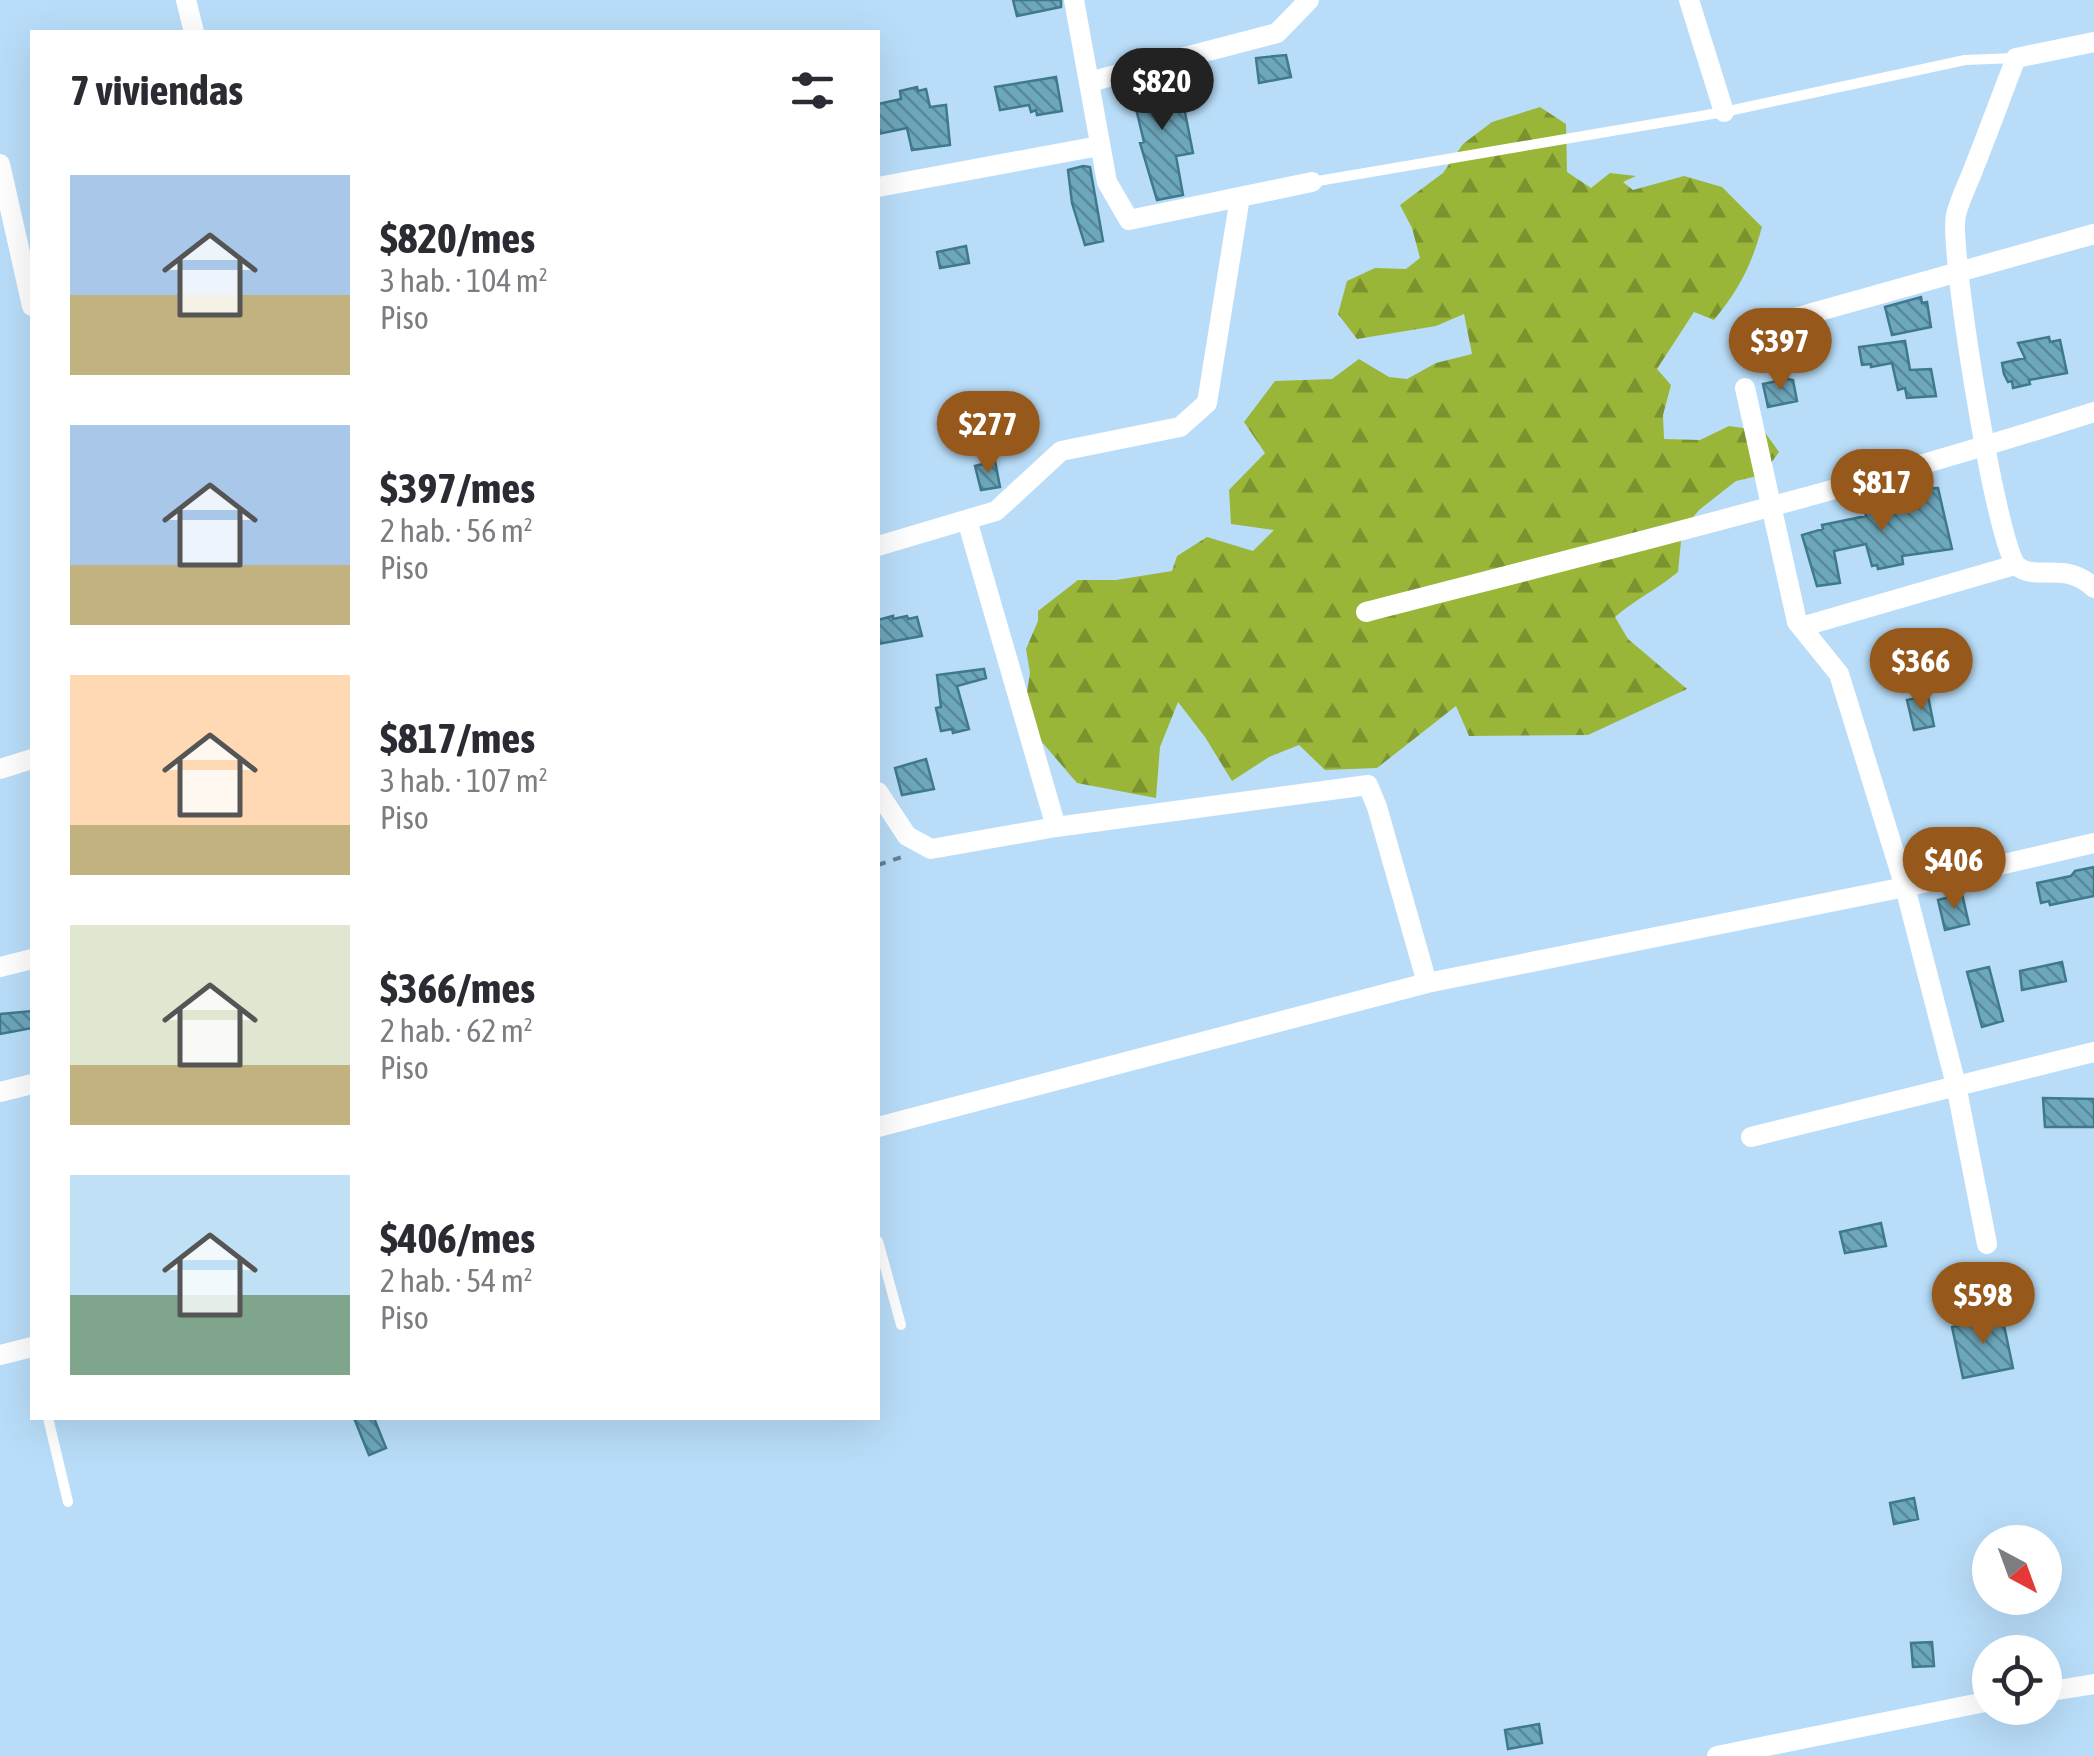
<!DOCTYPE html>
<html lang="es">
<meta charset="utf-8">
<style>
body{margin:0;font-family:"Asap Condensed",sans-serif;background:#f7f7f7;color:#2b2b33;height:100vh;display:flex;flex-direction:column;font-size:38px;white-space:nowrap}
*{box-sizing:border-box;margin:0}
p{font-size:32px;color:#7c7c81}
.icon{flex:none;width:55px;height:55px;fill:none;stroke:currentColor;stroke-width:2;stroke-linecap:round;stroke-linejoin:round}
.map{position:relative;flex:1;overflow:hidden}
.panel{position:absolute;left:30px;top:30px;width:850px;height:1390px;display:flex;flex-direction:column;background:#fff;border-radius:0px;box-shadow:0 10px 40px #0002}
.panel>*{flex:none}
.needle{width:65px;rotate:139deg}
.tools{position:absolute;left:1972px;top:1525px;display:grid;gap:20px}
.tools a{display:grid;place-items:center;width:90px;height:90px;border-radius:50%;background:#fff;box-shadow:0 10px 40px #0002;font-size:50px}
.price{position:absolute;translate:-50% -85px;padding:0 22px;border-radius:35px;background:#96591b;color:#fff;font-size:32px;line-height:65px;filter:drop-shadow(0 2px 5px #0008)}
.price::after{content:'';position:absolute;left:50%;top:60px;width:30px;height:22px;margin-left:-15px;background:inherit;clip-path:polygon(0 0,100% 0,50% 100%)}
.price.current{background:#222;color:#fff}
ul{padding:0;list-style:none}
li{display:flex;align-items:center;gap:30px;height:250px;padding:0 40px}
li span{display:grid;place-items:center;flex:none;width:280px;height:200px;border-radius:0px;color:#555}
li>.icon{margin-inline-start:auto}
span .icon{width:120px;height:120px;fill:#fffc;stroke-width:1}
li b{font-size:42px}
h2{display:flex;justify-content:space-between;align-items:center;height:120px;padding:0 40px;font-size:42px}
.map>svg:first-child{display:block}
.forest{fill:url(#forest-firs)}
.building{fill:url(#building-back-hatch);stroke:#3f798c;stroke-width:2.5}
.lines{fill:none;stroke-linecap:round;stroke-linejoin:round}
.path{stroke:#658094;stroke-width:4;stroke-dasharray:8 8;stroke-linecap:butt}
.lane{stroke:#fff;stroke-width:10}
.street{stroke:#fff;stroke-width:20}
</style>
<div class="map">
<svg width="2094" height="1756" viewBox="0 0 2094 1756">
<defs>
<pattern id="forest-firs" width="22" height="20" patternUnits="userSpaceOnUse" patternTransform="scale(2.5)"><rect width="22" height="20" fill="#99b638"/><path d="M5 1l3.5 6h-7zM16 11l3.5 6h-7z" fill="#7b932f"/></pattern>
<pattern id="building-back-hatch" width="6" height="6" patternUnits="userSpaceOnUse" patternTransform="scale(2.5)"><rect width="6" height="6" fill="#6da7bb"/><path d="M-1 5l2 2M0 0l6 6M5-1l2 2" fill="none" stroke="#588798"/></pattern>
</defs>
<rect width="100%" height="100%" fill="#b9ddf9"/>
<!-- forest -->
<path class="forest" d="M1540,107l26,17 1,48 24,16 19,-15 26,3 -13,6 10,8 51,-14 38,11 40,40c-11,39 -22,61 -48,93l-20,-8 -37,57 14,16 -8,30 1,24 36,1 29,-14 35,5 15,21 -17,23 -26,6 -37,29 -17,21 -4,41c-20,17 -44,28 -63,45l13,22 59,50 -99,46 -119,1 -13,-30 -79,62 -52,2 -26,-25 -30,12 -37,24 -27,-44 -27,-35 -18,45 -4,51 -79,-15 -36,-42 -16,-36 5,-32 -4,-24 12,-28v-10l40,-31h38l56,-9 5,-15 30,-19 46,14 21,-21 -43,-6 -2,-34 36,-37 -21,-31 31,-41 57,-2 27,-20 30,18 18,2 29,-16 36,-9 -8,-40 -28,12 -79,13 -19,-25 9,-33 28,-13 31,1 14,-11 -8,-30 -12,-23 43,-32 20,-29 29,-22z"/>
<!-- building -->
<path class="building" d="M1013,0h48v7l-44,9z
M1286,55l5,22 -32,6 -3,-25z
M1165,76l2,11h13l13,66 -17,3 7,39 -26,5 -17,-57 4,-1 -11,-46 -10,-1 -1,-7z
M1056,77l6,34 -25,4 -1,-5 -5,2 -2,-7 -29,5 -5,-23z
M917,87l1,4 8,-2 4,18 16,-2 4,40 -38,5 -5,-22 -29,6v-30l23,-5 -1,-8z
M1083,166l7,1 13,74 -18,4 -13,-42 -4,-33z
M966,246l3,17 -29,5 -3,-16z
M1921,297l1,6 5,-1 4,25 -39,8 -7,-28z
M2049,337l1,5 10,-2 7,33 -38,7 1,4 -17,4 -1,-7 -4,1 -4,-8 -2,-11 23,-5 -7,-15z
M1905,341l5,29 21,-1 5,27 -29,2 -2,-10 -7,2 -6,-27 -21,4v-3l-9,1 -3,-18z
M1788,379l5,1 4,21 -29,6 -5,-23z
M995,461l5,26 -19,3 -6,-24z
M1938,488l14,61 -50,7 1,8 -25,5 -1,-4 -5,1 -6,-22 -32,7 6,32 -23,3 -15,-51 21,-6 -1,-4 44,-9 -3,-12 23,-5 2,4 29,-5 -1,-9z
M893,616v3l14,-3 1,3 9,-2 5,19 -44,8v-24z
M984,669l2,9 -29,8 12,43 -16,4 -1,-4 -11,2 -5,-23 5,-1 -4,-32z
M1928,696l6,30 -20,4 -7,-30z
M926,759l8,30 -32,6 -7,-27z
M2094,867v29l-44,9 -1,-4 -8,2 -4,-20 34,-7 4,-5z
M1962,894l7,30 -24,6 -7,-30z
M2062,962l4,19 -44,9 -2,-19z
M1989,967l14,54 -21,6 -15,-55z
M32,1011v17l-32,6v-20z
M2043,1098l51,1v28h-49z
M1881,1223l5,23 -41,7 -5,-21z
M2002,1316l11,52 -50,10 -11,-51z
M354,1418h20l12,30 -17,7z
M1914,1498l4,21 -24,5 -4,-21z
M1932,1642l2,24 -21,1 -2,-24z
M1539,1724l3,19 -34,6 -3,-19z"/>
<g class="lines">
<!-- path -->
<path class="path" d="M878,865l27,-9"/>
<!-- lane -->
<path class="lane" d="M1312,182l412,-70 241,-52 50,-2
M878,1241l23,84
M48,1418l20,84"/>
<!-- street -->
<path class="street" d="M186,0l8,32
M1074,0l33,182 22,38 183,-38
M1689,0l35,112
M2094,42l-78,16c-14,36 -27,72 -41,107 -6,17 -15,33 -19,50 -8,31 41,334 61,351 19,16 49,-6 77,22
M1089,82l188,-49 32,-33
M0,164l32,142
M878,187l221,-41
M1741,333l353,-99
M1745,388l52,234 42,52 66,213 51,198 31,159
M967,520l89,307 312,-42 9,22 50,176
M878,546l118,-35 65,-60 119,-24 27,-24 33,-206
M1366,612c244,-63 488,-123 728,-200
M1801,627l214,-62
M0,769l32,-10
M878,792l29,44 24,13 125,-22
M0,967l32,-8
M0,1092l32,-8
M878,1127l549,-144 478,-96 189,-44
M1751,1137l343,-85
M0,1355l32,-8
M2045,1692l49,-8
M1717,1756l273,-55"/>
</g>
</svg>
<div class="tools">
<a><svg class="needle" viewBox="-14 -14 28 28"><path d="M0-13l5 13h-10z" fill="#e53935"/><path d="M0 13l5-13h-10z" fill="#7c7c81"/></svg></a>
<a><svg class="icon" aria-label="locate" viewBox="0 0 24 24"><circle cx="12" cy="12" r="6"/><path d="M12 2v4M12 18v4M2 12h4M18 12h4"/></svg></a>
</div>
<b class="price current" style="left:1162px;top:133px">$820</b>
<b class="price" style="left:1780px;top:393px">$397</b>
<b class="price" style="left:988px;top:476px">$277</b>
<b class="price" style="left:1882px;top:534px">$817</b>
<b class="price" style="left:1921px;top:713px">$366</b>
<b class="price" style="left:1954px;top:912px">$406</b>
<b class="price" style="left:1983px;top:1347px">$598</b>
<section class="panel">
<h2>7 viviendas<svg class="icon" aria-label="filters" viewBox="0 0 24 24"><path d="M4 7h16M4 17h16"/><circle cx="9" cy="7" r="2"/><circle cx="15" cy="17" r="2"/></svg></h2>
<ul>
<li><span style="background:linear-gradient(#a9c7e8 60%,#c2b280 0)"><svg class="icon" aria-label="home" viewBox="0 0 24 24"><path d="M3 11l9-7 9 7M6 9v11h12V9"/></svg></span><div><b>$820/mes</b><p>3 hab. · 104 m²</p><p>Piso</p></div></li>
<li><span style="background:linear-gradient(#a9c7e8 70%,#c2b280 0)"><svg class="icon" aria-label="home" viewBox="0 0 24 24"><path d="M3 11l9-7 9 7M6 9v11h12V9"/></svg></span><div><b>$397/mes</b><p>2 hab. · 56 m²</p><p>Piso</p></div></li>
<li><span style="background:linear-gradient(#ffd9b3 75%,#c2b280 0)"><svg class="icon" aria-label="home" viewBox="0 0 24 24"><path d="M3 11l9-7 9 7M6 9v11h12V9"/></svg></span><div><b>$817/mes</b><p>3 hab. · 107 m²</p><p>Piso</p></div></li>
<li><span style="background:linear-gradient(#dfe7d0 70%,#c2b280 0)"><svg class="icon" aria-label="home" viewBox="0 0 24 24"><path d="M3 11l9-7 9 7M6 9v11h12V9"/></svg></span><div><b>$366/mes</b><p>2 hab. · 62 m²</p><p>Piso</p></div></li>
<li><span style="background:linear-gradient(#bfe0f5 60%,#7fa58c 0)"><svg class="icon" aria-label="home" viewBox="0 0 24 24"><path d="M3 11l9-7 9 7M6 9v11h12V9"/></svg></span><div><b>$406/mes</b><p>2 hab. · 54 m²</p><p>Piso</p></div></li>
</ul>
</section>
</div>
